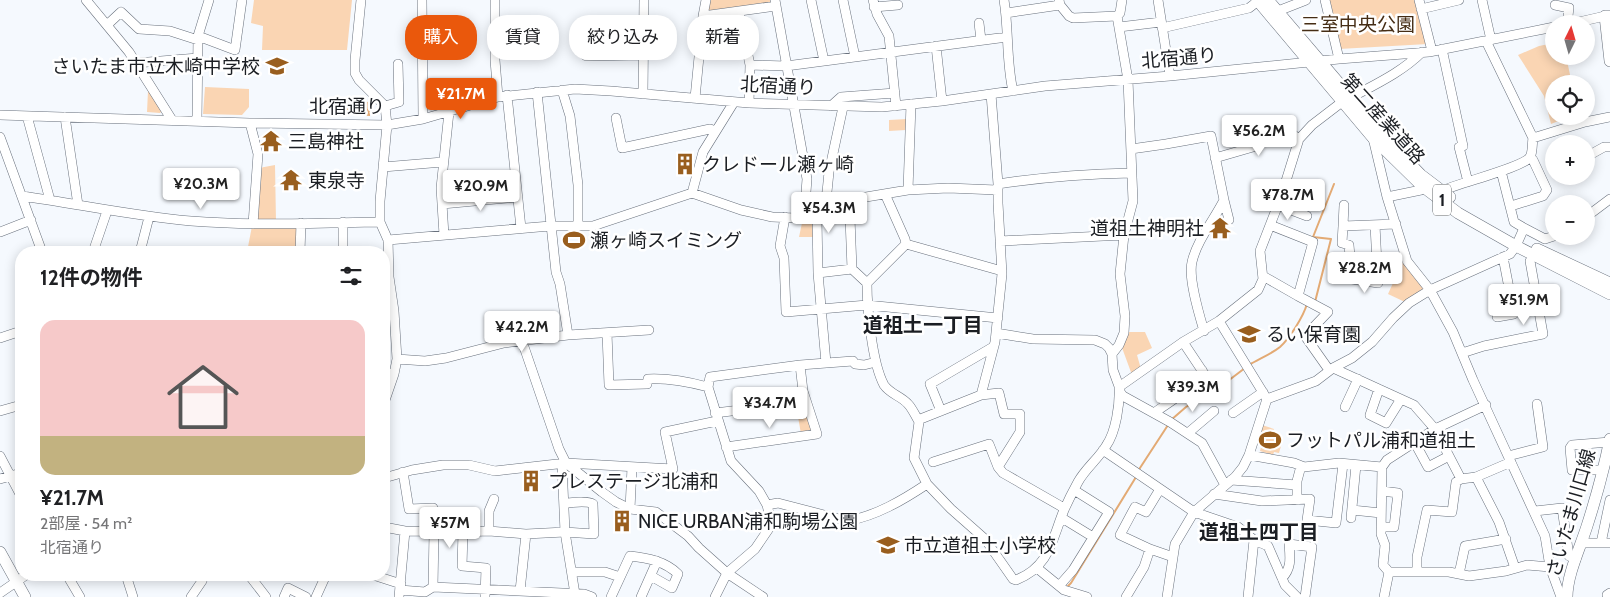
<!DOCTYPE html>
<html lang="ja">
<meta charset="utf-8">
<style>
body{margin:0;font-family:Cabin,"Noto Sans JP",sans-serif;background:#f6f6f6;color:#202124;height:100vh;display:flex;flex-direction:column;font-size:19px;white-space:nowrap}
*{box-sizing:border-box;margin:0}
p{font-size:16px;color:#757577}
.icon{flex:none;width:28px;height:28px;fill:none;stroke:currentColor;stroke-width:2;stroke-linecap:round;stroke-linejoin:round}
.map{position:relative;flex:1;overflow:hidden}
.details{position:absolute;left:15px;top:246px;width:375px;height:335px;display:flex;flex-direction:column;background:#fff;border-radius:20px;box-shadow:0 2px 12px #0003}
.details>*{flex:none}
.banner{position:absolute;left:405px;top:15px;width:475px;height:45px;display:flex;gap:10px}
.needle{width:32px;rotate:5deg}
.buttons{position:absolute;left:1545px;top:15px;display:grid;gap:10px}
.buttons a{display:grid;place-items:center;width:50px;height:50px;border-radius:50%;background:#fff;box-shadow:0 2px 12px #0003;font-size:25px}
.price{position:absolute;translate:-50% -42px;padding:0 11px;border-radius:5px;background:#fff;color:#222;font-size:16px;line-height:32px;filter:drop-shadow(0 1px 2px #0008)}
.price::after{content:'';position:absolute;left:50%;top:30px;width:15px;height:11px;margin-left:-8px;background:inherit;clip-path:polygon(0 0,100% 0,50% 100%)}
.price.on{background:#ea580c;color:#fff}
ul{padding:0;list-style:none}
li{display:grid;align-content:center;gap:10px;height:265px;padding:0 25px}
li+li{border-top:1px solid #e0e0e0}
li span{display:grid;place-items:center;height:155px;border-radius:15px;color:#555}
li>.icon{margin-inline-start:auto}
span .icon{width:90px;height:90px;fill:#fffc;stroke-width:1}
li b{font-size:21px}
h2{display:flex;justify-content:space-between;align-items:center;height:60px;padding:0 25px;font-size:21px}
.pill{padding:0 18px;border-radius:20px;background:#fff;box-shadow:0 2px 12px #0003;font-size:18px;line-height:45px}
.pill.on{background:#ea580c;color:#fff}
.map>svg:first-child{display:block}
.green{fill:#fad5b3}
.water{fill:#e3aa74}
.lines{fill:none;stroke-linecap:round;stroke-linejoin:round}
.stream{stroke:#e3aa74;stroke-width:2}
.minor-casing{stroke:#69717d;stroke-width:10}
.major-casing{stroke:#69717d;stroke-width:12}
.minor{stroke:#fff;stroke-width:9}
.major{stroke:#fff;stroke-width:11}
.labels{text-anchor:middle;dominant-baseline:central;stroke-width:5;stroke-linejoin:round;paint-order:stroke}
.shield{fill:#fff;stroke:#5f6265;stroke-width:1}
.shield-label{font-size:18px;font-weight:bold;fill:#1b1e23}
.park-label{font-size:19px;fill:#452d15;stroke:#fff}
.street-label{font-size:19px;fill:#1b1e23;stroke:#fff}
.poi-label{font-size:19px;fill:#1b1e23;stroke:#fff;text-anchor:start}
.neighbourhood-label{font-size:20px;font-weight:bold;fill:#1b1e23;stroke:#fff}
</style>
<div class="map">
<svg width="1610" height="597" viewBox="0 0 1610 597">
<rect width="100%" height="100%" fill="#f5f9fe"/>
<!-- green -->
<path class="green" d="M254,0h98l-5,50h-85l1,-24 -12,-3z
M707,0h64l1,4 -64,9z
M1327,0h89l12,44 -89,5z
M1554,43v13h12l6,28h-18v32h17l-20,8 -7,-28 -26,-41 21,-9z
M205,87l44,2v18l-7,8 -39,-1z
M148,91l14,20 -2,2 -13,-1z
M907,119l-1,11 -17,1v-11z
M275,165l1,57 -21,-1 4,-53z
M484,177l10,19 -20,2 -2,-20z
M805,219l9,1 1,17h-16l3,-14z
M297,225l1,27h-51l5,-26z
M1404,261l21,26v4l-20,11 -17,-8 5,-11v-20z
M1127,332h18l7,16 -15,7 4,14 -9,6 -11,-30z
M804,403l10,29 -13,2 -5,-29z
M1262,425l12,4 -1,7 10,3 -4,14 -5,-1 -1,3 -13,-4 2,-8 -4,-1z"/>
<!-- water -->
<path class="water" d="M344,101l26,1v14l-26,-2z"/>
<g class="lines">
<!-- stream -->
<path class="stream" d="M1315,302l16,-63 -18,-2 21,-53
M1249,365c10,-6 22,-11 31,-18 10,-9 23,-30 27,-43
M1171,420l15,-13 34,-20 25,-19
M1138,471l30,-46
M1067,587l4,-4 65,-106"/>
<!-- minor casing -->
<g class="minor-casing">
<path id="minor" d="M86,0l43,52 43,68
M361,0l-6,60v13l4,7 26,26 2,19 -7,76v21l8,18 1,37 5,34 3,48 -3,15 -10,29
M422,0l1,119
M495,0v60l3,37
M775,0l32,179 -3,39
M811,0l13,61
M843,0l12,57
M873,0l4,14 12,22 7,70
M1004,0c5,30 2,61 9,91
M1158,0l12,76
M1325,0l14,59
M1419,0l13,51
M1482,0l9,40
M1060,5l9,11 4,2 44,-2 3,-3 2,-13
M1555,5l14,3 -2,16
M874,7l24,-2
M1421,9l38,-9
M1278,11l28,-11
M739,12l11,53 -1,38
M1006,13l54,-8 -1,-5
M703,16l73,-10
M1117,16l11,64 5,121 -9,34 -4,39 5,42 -1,17 -5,12 -7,9 1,16 7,19
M979,23l2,17
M1570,24l35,-8
M107,25l14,-13 18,17 31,2 28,9
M1119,27l42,-5
M1162,28l87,-20 9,-7
M198,36l37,14 7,-50
M1486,41l47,97 52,-16 25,-5
M936,46l6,55
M1442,49l21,97 -4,1 9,35
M586,56l57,-1
M136,63l62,-5
M750,65l36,1 221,-29
M562,90l8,26 8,69v40
M537,92l19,180 4,12 8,51
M643,94l1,-94
M507,95l14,133
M424,96l73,-12
M1352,97c24,-13 50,-25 70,-45
M695,98l8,-82 3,-16
M385,106l14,-4 -1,-38
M831,106l10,-9 54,-4
M0,115l250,8 137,2 36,-6 75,-22 77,-8 36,2 138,12 133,4 60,-6 103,-15 125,-10 169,-17 90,-7 125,-25
M27,116l23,84
M65,117l13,88
M616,118l6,30 88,-19 5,2
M197,121l1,-85 11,-36
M250,123l8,31 -5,70
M0,137l42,115
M1373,138l14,59 20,64 23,29 23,42 20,48 72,156 5,31 11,30
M1131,149l35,-5 45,-8 13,64c-10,20 -27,40 -32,62 -4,16 7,52 12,69
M1586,157l18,-10h6
M1215,158l38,-11 26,-23 20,15
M383,167l60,-5
M1501,171l13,51 10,6
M998,184c45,-7 89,-10 133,-11
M908,190l3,-86
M1442,191c15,-8 81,-23 88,-34 3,-5 2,-14 3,-19
M692,193l49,17 31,7 45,2 33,-1 2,51 15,14
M885,194l20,45 1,5 -39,39c0,25 5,80 17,102 6,9 17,11 24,19 4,4 7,11 10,16l1,2 -5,36 13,26 24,25 34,30 28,40 3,1c34,-13 36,-41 48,-70 4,-9 9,-19 14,-28 7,-13 20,-23 28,-36 10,-14 14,-42 13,-59l64,-45 36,-21 39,-31 5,-11 -3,-28 21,-54 18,-58 13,-14 30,-23
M22,196c56,8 112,20 169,25 63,5 126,2 189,1
M1387,197l34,-7 1,-4
M848,200l60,-10 40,-2 49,2
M1224,200l5,20
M442,204l76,-7
M1278,205l29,11
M1344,205l-1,21 53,-2
M1511,206l32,-10 4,-6 -14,-30 -3,-3
M785,217l-5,29 4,12 2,54 81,-7 131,13
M1586,217l24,-18
M343,222v30
M1343,226l-1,17 7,2 3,34 26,4 -3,-58
M0,232l31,-12
M444,235l-3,-47 8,-76
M388,240l162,-14h43l99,-33 11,-41 31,-50
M1000,241l124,-6
M906,244l96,27
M93,252l14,-41
M140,252l9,-35
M300,252l1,-29
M818,273l34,-4
M1263,276l35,20 15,-54 -43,-17
M1298,296l30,16 -23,24 24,34
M1497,317l17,-3 -11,-57
M1219,321l48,78 49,-18 17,-13 19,-10 20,-16 21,-24 16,-15 21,-13 80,-36 6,-8 8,-18 21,11 9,-3
M607,333l2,52 38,-1 1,-5c20,-1 41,3 60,8
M996,333l37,6 62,1 10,4 4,4 3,6
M0,338l21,-7
M522,341l37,108 7,14 36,29 14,10 14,7 26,3 32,24 11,12 28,25 36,24
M1183,342l22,33
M1462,353l22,-7 59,-12 -13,-73
M397,359l28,2 21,-3 58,-15 64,-8 81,-5
M826,363l-8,-90 -1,-54 10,-27 2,-20 14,-65
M1333,368l81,37 21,24 26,50
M384,373l10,1
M1379,389l-9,26 16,8 15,-24
M1120,392l3,4 47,26 32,21 23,42
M1345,407l13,-28
M0,411l21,-6
M941,411l-11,-27 63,-37
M715,413l91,-11
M1154,413c16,-12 40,-24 48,-43
M1233,413l30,-21
M918,420l63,-25 14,-53 7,-68 -4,-71v-19l-7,-90
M1188,433l26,-22
M1415,443l13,24 21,-11
M726,447l91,-13 -14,-43 -3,-26
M1103,450l91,62 44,15 16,13 14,6 17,39 12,12
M1249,455l18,-56
M0,456l21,40
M1508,456l35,-9 -6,-43
M933,462l56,-18 9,23 22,-35v-18h-16l-5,-21 -18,2
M562,464l3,68 10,62
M998,467l5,6 61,35
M1603,470h-31l-2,-22 2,-3 38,-3
M403,472l6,37 24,-1 2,10 1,14
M1476,477l23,45 16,46
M384,478l28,-8 31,-5h26l26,6 71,-8 107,6 -8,-37 52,-11
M0,479l21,-6
M1231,480l66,5
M1214,494l48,7 48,-2 -3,21 29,3 7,-59
M1297,500v-19l4,-15
M767,505l11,-2 69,18c29,-5 56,-21 80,-37
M630,509l2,-42
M1352,510l29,3
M1535,511l27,-3 7,48 7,3
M1062,518l31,19
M1351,518l5,-53
M384,527l21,4 58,1 26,-1 37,3 39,-2 29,2 -1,-30c-7,-4 -20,-1 -29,-1
M1381,527h13l4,-34 -16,-2
M489,531v-20l5,-12
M463,532l-1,34 24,2 -1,29
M1582,543h28
M1601,543l9,-43
M1150,549l-30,-14 15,-28 11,5 14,-23
M1037,568l27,22 23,7
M1417,571v-14l10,-47 25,2 4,-30 5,-3 15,-2 35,-15
M572,572h33l15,5
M1389,572l-6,-7 2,-20 -4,-11 1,-67 5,-7 48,-31 51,-24
M1459,574l6,-28 41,-7
M67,575l13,22
M126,575l7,22
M249,575l17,22
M373,575l28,9
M1282,578c10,-10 8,-21 7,-34l23,3 -7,50
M1059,586l14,-16 36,-58 -35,-22
M433,587l1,-55
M400,590l25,2 8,-5 151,7 8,3
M520,591l6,-57
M0,593l26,-18
M1607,595l3,-2
M191,597l11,-16 2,-6
M284,597l4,-9 18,9
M316,597l10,-22
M399,597l6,-66
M611,597l19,-41c17,2 35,5 48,18l-6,14 -21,-12
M641,597l16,-36
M715,597l12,-24 28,-24 15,-22 1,-5 -4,-17 -8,-14 -28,-30 -23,-74 2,-10 90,-12 53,-4 2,3 9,1 12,-3
M1126,597l18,-30 6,-18 23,8
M1167,597l8,-53 19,-32 41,-35 8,-10 6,-12 45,8 10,4 35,-4 43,4
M1248,597l6,-57
M1384,597l5,-25h60l20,4 37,-5 21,-6 23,2"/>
</g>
<!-- major casing -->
<g class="major-casing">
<path id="major" d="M1257,0l116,138 49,48 36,27 58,33 94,48
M1268,0l122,143 31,32 29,22
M1610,16h-5l5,45
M1537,249l73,34
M0,552l25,45
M1567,597c0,-22 13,-49 20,-71 9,-28 17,-57 23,-87"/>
</g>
<!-- minor -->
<use href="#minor" class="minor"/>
<!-- major -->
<use href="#major" class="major"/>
</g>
<!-- icons -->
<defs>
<g id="school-bare" transform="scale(1.725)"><path d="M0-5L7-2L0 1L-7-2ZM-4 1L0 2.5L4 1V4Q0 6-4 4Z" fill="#995e1e" stroke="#fff" stroke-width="2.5" paint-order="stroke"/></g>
<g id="temple-bare" transform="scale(1.725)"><path d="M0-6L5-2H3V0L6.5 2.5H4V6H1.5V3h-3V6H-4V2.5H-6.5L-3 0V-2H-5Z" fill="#995e1e" stroke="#fff" stroke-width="2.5" paint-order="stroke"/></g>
<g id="building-bare" transform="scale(1.725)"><path d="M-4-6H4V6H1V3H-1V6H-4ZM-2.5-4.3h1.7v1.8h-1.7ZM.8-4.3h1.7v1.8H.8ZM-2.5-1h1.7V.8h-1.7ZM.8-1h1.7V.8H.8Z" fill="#995e1e" stroke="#fff" stroke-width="2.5" paint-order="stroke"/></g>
<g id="stadium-bare" transform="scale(1.725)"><path d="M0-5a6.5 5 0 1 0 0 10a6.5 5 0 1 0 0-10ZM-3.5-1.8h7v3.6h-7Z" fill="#995e1e" stroke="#fff" stroke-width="2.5" paint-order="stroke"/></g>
</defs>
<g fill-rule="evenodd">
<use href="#school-bare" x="277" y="66"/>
<use href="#temple-bare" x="271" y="141"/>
<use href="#building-bare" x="685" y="164"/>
<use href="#temple-bare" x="291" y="180"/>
<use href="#temple-bare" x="1220" y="228"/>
<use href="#stadium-bare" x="574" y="240"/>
<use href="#school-bare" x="1249" y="334"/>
<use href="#stadium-bare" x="1270" y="440"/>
<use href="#building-bare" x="531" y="481"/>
<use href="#building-bare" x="622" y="521"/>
<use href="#school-bare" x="888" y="545"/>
</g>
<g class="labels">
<!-- shield labels -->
<rect class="shield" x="1433" y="184.5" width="18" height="31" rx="4"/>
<g class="shield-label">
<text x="1442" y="200">1</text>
</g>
<!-- park labels -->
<g class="park-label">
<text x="1358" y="24">三室中央公園</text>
</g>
<!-- street labels -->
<g class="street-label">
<text transform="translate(1179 58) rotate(-5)">北宿通り</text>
<text transform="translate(778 86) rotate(3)">北宿通り</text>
<text x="347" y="106">北宿通り</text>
<text transform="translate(1383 119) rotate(48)">第二産業道路</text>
<text transform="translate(1571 513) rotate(-74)">さいたま川口線</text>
</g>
<!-- poi labels -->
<g class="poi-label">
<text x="260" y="66" text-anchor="end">さいたま市立木崎中学校</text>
<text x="288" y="141">三島神社</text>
<text x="702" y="164">クレドール瀬ヶ崎</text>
<text x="308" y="180">東泉寺</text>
<text x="1204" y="228" text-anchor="end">道祖土神明社</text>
<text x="590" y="240">瀬ヶ崎スイミング</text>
<text x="1266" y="334">るい保育園</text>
<text x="1286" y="440">フットパル浦和道祖土</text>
<text x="548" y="481">プレステージ北浦和</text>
<text x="638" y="521">NICE URBAN浦和駒場公園</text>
<text x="904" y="545">市立道祖土小学校</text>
</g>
<!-- neighbourhood labels -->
<g class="neighbourhood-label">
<text x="923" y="325">道祖土一丁目</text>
<text x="1259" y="532">道祖土四丁目</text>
</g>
</g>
</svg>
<div class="buttons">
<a><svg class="needle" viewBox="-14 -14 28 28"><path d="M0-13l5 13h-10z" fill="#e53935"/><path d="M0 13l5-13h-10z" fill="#757577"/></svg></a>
<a><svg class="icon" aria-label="locate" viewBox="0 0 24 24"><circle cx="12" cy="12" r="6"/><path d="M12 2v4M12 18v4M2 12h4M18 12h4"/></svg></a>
<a>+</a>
<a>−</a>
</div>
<b class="price on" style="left:461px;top:120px">¥21.7M</b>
<b class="price" style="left:1259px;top:157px">¥56.2M</b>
<b class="price" style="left:201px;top:210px">¥20.3M</b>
<b class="price" style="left:481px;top:212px">¥20.9M</b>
<b class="price" style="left:1288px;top:221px">¥78.7M</b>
<b class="price" style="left:829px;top:234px">¥54.3M</b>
<b class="price" style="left:1365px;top:294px">¥28.2M</b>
<b class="price" style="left:1524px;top:326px">¥51.9M</b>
<b class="price" style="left:522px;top:353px">¥42.2M</b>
<b class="price" style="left:1193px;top:413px">¥39.3M</b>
<b class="price" style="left:770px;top:429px">¥34.7M</b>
<b class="price" style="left:450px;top:549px">¥57M</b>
<div class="banner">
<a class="pill on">購入</a>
<a class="pill">賃貸</a>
<a class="pill">絞り込み</a>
<a class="pill">新着</a>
</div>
<section class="details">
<h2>12件の物件<svg class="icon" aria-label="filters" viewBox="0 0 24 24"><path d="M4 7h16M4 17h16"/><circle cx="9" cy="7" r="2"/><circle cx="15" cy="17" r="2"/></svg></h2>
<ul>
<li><span style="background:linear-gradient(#f6c9c9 75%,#c2b280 0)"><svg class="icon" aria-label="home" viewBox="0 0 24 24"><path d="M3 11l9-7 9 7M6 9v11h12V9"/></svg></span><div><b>¥21.7M</b><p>2部屋 · 54 m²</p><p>北宿通り</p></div></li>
</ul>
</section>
</div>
